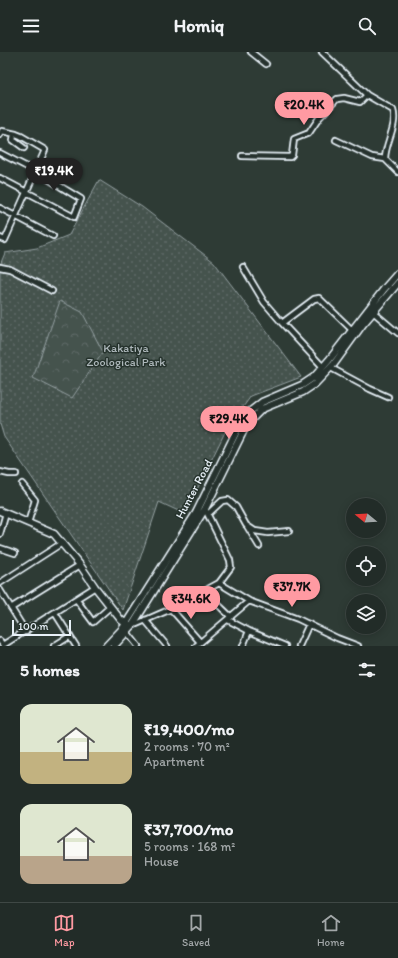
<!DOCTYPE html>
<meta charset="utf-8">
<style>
body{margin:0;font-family:Itim,sans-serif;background:#2e3834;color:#f1f3f6;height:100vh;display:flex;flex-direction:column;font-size:15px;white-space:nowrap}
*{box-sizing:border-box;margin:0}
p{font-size:13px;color:#a2a7a8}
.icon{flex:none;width:22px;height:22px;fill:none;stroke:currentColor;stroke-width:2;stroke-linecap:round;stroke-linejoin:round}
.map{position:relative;height:594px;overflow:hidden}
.drawer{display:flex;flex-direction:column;background:#222c28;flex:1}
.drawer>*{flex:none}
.needle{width:26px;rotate:288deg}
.buttons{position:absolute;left:346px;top:446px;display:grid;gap:8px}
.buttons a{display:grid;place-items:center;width:40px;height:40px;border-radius:50%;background:#222c28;box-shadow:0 2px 10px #0003,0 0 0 1px #3f4845;font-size:20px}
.scale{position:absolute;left:12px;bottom:10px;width:59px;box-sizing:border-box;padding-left:4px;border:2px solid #e8f1f8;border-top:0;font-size:11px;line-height:14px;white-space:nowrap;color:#e8f1f8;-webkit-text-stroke:3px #26332d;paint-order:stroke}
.price{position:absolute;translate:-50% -34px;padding:0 9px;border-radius:14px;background:#ff9aa2;color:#111;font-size:13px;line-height:26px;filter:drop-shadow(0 1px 2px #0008)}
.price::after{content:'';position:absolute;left:50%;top:24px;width:12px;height:9px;margin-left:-6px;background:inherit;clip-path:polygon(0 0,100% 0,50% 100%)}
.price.on{background:#222;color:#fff}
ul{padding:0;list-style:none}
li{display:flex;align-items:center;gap:12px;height:100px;padding:0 20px}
li span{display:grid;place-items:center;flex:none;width:112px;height:80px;border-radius:12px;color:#555}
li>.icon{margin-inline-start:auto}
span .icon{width:48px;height:48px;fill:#fffc;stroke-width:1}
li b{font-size:17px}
h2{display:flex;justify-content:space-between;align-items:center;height:48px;padding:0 20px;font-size:17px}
header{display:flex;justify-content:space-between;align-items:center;height:52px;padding:0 20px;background:#222c28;font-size:18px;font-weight:700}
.tabs{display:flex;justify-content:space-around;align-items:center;height:56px;border-top:1px solid #3f4845;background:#222c28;font-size:11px;color:#a2a7a8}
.tabs a{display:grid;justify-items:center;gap:2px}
.tabs .on{color:#ff9aa2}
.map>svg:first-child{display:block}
.grass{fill:url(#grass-dots);stroke:#96a2a3}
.forest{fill:url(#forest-crowns);stroke:#96a2a3}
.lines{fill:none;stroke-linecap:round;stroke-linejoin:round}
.street-casing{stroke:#e8f1f8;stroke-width:8}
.secondary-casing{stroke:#e8f1f8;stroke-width:9}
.street{stroke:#26332d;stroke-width:4.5}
.secondary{stroke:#26332d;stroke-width:6}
.labels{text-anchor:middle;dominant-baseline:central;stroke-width:3;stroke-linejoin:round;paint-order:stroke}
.park-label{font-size:12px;fill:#afb9bc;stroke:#26332d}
.street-label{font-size:12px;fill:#e8f1f8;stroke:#26332d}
</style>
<header><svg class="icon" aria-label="menu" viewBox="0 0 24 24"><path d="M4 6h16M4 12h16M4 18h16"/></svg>Homiq<svg class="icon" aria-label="search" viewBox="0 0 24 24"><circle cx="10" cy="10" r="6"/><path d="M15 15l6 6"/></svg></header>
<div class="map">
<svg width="398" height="594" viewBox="0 0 398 594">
<defs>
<pattern id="grass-dots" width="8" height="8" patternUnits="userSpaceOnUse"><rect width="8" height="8" fill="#45524e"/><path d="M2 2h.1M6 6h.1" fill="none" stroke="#606b68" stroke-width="1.8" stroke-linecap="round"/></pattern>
<pattern id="forest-crowns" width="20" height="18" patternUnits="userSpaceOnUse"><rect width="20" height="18" fill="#45524e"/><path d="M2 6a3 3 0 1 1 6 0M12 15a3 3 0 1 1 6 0" fill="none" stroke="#606b68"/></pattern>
</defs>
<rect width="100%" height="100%" fill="#2e3b35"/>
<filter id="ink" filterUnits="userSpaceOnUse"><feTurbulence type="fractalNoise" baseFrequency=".025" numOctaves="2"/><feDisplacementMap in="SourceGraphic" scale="8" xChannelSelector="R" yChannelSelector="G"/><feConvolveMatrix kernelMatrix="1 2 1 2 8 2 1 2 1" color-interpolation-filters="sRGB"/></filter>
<g filter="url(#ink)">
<!-- grass -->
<path class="grass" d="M99,128l43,27 72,55 87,115 -50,19 -26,36 -40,82 -26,-12 -36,108 -119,-173 -4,-13v-159l5,-12 32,-5 32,-13z"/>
<!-- forest -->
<path class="forest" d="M60,249l22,11 21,40 -31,46 -39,-20z"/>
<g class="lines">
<!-- street casing -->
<g class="street-casing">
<path id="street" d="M251,0l15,12
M322,0l45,43 26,15c5,15 -8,33 -8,49l13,13
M0,83l2,-4 14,3
M336,88l36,17 13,2
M0,101l35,18 46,28 -7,18 -74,-39
M242,104l48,1 2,-2 2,-16 15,-6 10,-15 18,-19 7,-1 16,4 7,-7
M0,156l53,28
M0,186l5,2 40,-90 -24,-14 -5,-2 -2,1 -1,5 11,8
M0,215l10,2 42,22
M243,215l21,35 18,21 41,44
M372,259l26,22
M282,271l32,-24 5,-1 33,32
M331,316l39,21 18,8
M0,420l9,2h7
M22,432l13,16 -7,23
M208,462l14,-13 6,-1 8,7 10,18 9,6 13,2 21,-2
M247,474l12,20
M0,482l6,-21
M0,496l15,5
M0,531l62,-40
M219,531l30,18 49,18 39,19 21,8
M0,538l26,42
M204,539l27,26
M76,547l17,23 17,-15
M11,556l69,-43
M171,557l29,33
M55,561l21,33
M145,568l22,26
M228,568l21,11 36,15
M132,574l39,-17 48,-26 12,-16 -1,-7 -25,-51
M127,580l11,14
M0,589l3,4 92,-58
M54,594l16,-10
M196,594l53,-45
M243,594l6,-15
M299,594l10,-22"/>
</g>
<!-- secondary casing -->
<g class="secondary-casing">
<path id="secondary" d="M0,459l54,23 26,31 15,22 26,33 7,5
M106,594l17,-18 73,-115 41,-83 11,-17 14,-11 40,-17 12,-8 15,-17 55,-71 14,-16
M114,594l18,-20 73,-117 42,-85 15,-15 41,-17 12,-8 19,-20 29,-40 35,-41"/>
</g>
<!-- street -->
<use href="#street" class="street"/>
<!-- secondary -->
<use href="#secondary" class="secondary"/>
</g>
</g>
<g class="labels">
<!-- park labels -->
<g class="park-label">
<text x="126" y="296">Kakatiya<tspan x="126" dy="14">Zoological Park</tspan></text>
</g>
<!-- street labels -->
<g class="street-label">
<text transform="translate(194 437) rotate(-62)">Hunter Road</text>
</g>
</g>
</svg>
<div class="buttons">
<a><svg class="needle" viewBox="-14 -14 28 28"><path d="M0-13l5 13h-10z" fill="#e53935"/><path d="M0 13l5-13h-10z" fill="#a2a7a8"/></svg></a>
<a><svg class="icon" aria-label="locate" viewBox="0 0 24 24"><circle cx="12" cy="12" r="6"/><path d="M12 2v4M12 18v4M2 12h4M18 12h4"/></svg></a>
<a><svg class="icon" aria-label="layers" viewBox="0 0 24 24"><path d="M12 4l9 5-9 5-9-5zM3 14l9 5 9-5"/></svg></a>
</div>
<div class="scale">100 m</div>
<b class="price" style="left:304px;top:74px">₹20.4K</b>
<b class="price on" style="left:54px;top:140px">₹19.4K</b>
<b class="price" style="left:229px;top:388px">₹29.4K</b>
<b class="price" style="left:292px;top:556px">₹37.7K</b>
<b class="price" style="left:191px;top:568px">₹34.6K</b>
</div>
<section class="drawer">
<h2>5 homes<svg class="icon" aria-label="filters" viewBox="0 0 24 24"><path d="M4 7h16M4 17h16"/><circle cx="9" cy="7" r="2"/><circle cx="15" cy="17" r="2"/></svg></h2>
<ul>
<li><span style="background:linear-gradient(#dfe7d0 60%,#c2b280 0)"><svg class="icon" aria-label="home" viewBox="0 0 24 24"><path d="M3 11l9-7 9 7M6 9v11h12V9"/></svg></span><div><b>₹19,400/mo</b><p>2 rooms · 70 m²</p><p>Apartment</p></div></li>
<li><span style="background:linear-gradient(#dfe7d0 65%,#b9a48a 0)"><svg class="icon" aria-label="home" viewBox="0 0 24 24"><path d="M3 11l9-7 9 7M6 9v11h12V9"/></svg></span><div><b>₹37,700/mo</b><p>5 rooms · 168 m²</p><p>House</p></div></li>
</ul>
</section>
<nav class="tabs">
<a class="on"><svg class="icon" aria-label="map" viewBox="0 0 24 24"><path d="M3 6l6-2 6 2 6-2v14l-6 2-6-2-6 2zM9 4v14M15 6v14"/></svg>Map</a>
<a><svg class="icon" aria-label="saved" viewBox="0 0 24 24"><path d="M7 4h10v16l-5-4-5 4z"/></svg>Saved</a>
<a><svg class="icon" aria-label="home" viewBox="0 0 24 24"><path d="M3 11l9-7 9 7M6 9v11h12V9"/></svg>Home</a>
</nav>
